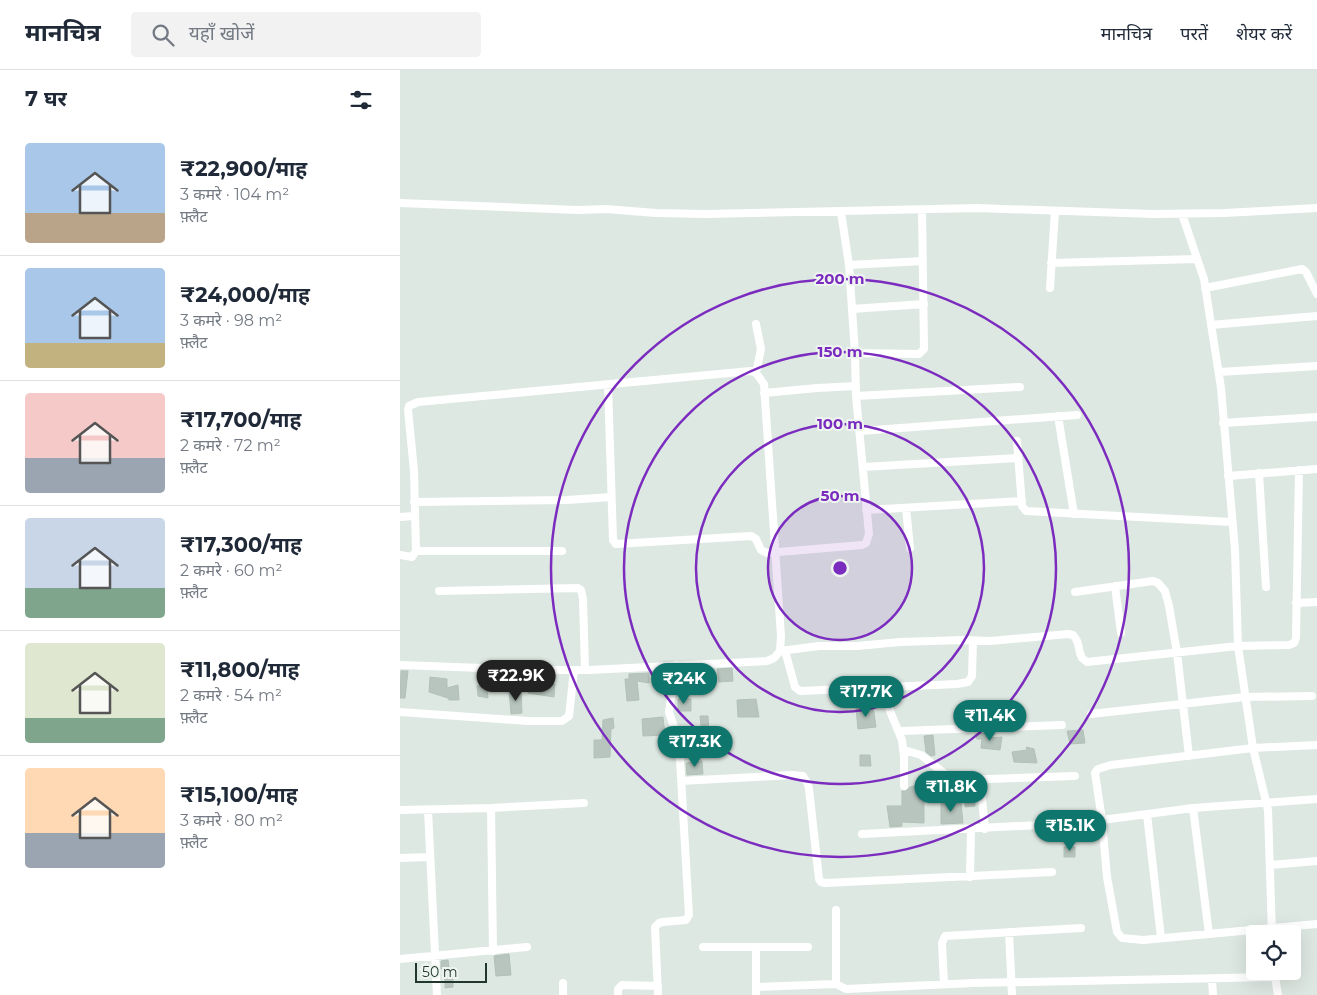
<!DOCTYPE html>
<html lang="hi">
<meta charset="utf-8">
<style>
body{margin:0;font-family:Montserrat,"Noto Sans Devanagari",sans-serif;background:#f2f2f3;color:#1f2937;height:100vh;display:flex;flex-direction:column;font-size:19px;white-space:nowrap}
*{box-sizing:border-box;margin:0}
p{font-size:16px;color:#747a83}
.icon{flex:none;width:28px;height:28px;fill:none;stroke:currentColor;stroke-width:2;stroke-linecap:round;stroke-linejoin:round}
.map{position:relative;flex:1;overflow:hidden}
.drawer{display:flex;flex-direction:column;background:#fff;width:400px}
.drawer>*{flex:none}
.fabs{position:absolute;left:846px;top:855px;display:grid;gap:10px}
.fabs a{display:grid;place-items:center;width:55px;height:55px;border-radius:5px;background:#fff;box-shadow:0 5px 20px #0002;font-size:25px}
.scale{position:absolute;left:15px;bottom:12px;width:72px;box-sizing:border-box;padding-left:5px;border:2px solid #21362d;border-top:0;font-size:14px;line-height:18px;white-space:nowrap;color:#21362d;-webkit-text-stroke:4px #eef5f0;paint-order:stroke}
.price{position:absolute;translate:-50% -42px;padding:0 11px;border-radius:18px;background:#0f766e;color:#fff;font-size:16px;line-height:32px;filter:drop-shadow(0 1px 2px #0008)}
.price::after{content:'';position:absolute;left:50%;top:30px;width:15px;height:11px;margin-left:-8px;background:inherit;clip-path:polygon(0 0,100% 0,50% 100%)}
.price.active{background:#222;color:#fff}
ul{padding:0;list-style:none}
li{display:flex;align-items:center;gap:15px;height:125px;padding:0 25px}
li+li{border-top:1px solid #e0e1e3}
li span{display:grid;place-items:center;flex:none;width:140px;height:100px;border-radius:5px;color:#555}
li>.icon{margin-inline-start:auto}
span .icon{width:60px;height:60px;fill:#fffc;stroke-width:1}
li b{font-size:21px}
h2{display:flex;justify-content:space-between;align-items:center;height:60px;padding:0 25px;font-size:21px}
header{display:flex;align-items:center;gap:30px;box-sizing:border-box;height:70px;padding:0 25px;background:#fff;border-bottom:1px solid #e0e1e3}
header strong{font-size:24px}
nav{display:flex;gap:28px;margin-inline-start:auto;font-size:18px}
.search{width:350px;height:45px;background:#f2f2f3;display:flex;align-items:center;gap:12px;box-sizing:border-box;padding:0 18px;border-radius:5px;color:#747a83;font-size:19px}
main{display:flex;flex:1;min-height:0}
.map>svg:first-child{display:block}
.building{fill:#b7c5be;stroke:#b1c1b8}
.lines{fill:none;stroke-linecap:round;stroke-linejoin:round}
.street{stroke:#fff;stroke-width:8}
.ring{fill:none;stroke:#7b2cbf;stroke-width:2.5}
.centre{fill:#7b2cbf;stroke:#eef5f0;stroke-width:2.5}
.ring-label{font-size:15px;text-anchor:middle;font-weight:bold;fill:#7b2cbf;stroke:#eef5f0;stroke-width:4;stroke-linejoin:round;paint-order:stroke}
</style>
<header>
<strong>मानचित्र</strong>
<div class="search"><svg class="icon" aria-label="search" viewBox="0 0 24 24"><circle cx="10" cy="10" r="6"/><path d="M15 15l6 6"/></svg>यहाँ खोजें</div>
<nav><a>मानचित्र</a><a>परतें</a><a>शेयर करें</a></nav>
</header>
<main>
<section class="drawer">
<h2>7 घर<svg class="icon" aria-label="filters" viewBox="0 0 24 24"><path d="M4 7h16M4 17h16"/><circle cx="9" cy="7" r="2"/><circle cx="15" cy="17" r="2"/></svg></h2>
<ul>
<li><span style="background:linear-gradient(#a9c7e8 70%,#b9a48a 0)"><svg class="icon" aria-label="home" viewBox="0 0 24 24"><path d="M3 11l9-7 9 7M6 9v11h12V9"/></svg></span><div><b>₹22,900/माह</b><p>3 कमरे · 104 m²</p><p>फ़्लैट</p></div></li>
<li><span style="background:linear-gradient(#a9c7e8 75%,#c2b280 0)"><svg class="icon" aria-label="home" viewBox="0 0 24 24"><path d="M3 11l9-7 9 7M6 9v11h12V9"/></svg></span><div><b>₹24,000/माह</b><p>3 कमरे · 98 m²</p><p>फ़्लैट</p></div></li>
<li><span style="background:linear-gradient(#f6c9c9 65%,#9aa5b1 0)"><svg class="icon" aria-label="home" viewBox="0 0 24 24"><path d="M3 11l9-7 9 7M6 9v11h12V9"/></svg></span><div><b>₹17,700/माह</b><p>2 कमरे · 72 m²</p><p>फ़्लैट</p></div></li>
<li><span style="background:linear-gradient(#c9d6e8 70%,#7fa58c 0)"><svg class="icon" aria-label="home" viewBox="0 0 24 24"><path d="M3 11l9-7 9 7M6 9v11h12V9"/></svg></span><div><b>₹17,300/माह</b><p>2 कमरे · 60 m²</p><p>फ़्लैट</p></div></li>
<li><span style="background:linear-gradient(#dfe7d0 75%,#7fa58c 0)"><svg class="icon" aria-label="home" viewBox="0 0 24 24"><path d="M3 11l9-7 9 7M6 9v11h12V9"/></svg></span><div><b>₹11,800/माह</b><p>2 कमरे · 54 m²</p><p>फ़्लैट</p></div></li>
<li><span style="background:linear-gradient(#ffd9b3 65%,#9aa5b1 0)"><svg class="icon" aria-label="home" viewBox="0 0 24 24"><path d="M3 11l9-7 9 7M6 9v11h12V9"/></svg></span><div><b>₹15,100/माह</b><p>3 कमरे · 80 m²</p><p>फ़्लैट</p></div></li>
</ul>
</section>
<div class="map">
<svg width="917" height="925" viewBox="0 0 917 925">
<rect width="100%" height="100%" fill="#dee8e2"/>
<!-- building -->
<path class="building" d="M332,598l1,13 -14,1 -2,-13z
M299,600v9h-19l1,-8z
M1,601h7l-3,27h-5z
M249,603v10l-12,-2 2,19 -12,1 -2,-22h4v-5z
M105,604l9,1 -1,6h-9z
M30,607l17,2v9l11,-3 1,15h-10l-1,-2 -19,-6z
M129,612l26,2 -1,13 -26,-4z
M77,616h10l1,12 -10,-2z
M109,620h12l1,23 -11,1z
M278,629h13v12h-13z
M356,629l3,18h-21l-1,-17z
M473,636l3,21 -18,2 -2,-21z
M300,646h8l1,17 -7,1z
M263,647l2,18 -22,1 -1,-17z
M213,648l1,10 -3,1 -1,28 -16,1v-18h8l1,-20z
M683,660l2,13 -15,1 -3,-13z
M587,663l1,5 14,-1 -2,13 -19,-2 1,-9h-5l-1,-5z
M533,665l2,20 -4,1 -5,-4 -2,-16z
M626,677l8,2 3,14 -23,-1 -2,-10 15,-2z
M460,685h10l1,11h-11z
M302,691l1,13 -16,1 -1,-12z
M519,715h7v14h-2v24l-22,-1v4l-12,1 -3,-21h15v-15h4l4,-4z
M565,715h9l1,21 -10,1z
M541,731l20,2 2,20 -22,1z
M664,777h11v10h-11z
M109,884l2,21 -15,1 -2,-20z
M48,890l1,7 -8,2v-8z
M53,908v9l-8,1v-9z"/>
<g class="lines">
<!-- street -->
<path class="street" d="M0,133l178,7 28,-1 50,4 50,1 271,-6 176,6 71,-1 93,-5
M782,144l22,65 17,109 14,162 3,96 15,102 15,62 4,124
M651,193l146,-4
M449,195l74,-4
M650,218l5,-77
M805,218l97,-19 4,3 11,22
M452,239l72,-5
M811,255l106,-9
M455,283l64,1 5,-5 -2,-139
M819,302l98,-6
M356,303l5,-24 -5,-25
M208,315l5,155 3,4 135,-8 5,3 5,11 6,3 95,-8 4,-2 3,-9 -13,-138 -1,-43 -6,-88 -8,-53
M364,323l53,-5 39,-2
M456,326l164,-9
M658,346l16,98
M823,353l94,-6
M460,361l217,-16
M617,371l5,65 4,5 206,11
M463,397l155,-9
M859,403l7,114
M828,406l89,-7
M14,432l153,-2 44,-3
M506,438l4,40
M466,440l156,-9
M0,447l14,-1
M16,481h146
M0,485l12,2 4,-6 -2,-80 -6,-61 1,-4 9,-4 333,-31 5,2 8,11 17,252 -1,15 -6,7 -7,3 -178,9h-49l-140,-5
M715,516l6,47
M39,521l139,-3 3,2 2,9 2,71
M675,522l78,-11 5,2 7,8 4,15 8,47 12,103
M896,533l21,-1
M380,581l39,-5h38l43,-4 62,-2 28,1 78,-7 5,1c8,8 4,14 9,23l5,4 151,-16 51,-1 5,-2 2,-5 3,-168
M385,581l10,36 5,4 157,-7 11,-2 4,-6 1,-35
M484,617l6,24 12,29 2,17v29
M0,642l128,9h34l7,-5 5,-46
M691,644l154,-17 67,-1
M500,661l162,-6
M917,675l-64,3 -142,17 -13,4 -3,4 7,47 5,57 10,55 5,6 21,2 174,-16
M504,680l17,5 28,22 8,3 118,-4
M580,709l5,50
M281,711l111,-6 11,1 5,8 1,5 10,90 2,3 4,1 227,-11
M91,738l2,143
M793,738l16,126
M0,740l91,-2 93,-5
M28,740l9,185
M747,744l14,124
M702,750l91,-12 124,-9
M462,764l197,-10
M0,788l30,-1
M870,795l47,-4
M570,807l1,-48
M609,862l3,63
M303,877h105
M0,889l127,-12
M874,901l4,24
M812,909l1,16
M163,913v12
M436,914l10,5 127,-6 302,-6
M544,914l-2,-41 3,-7 136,-8
M356,917l80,-3v-74
M218,925v-6l4,-4 36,1
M258,925l-3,-68 4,-4 4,-1 23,-2 3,-5 -10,-173 -10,-30 7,-47
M356,925v-48"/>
</g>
<!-- distance rings -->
<circle cx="440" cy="498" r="72" fill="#7b2cbf" fill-opacity=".12"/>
<g class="ring">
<circle cx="440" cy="498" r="72"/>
<circle cx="440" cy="498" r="144"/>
<circle cx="440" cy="498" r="216"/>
<circle cx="440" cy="498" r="289"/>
</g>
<circle cx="440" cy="498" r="8" class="centre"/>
<g class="ring-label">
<text x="440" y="214">200 m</text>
<text x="440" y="287">150 m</text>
<text x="440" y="359">100 m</text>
<text x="440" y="431">50 m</text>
</g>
</svg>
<div class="fabs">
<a><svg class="icon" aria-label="locate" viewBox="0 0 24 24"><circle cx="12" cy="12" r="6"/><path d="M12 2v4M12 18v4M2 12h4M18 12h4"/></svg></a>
</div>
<div class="scale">50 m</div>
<b class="price active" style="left:116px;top:632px">₹22.9K</b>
<b class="price" style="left:284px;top:635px">₹24K</b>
<b class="price" style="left:466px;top:648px">₹17.7K</b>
<b class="price" style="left:590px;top:672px">₹11.4K</b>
<b class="price" style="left:295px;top:698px">₹17.3K</b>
<b class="price" style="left:551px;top:743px">₹11.8K</b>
<b class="price" style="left:670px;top:782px">₹15.1K</b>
</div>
</main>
